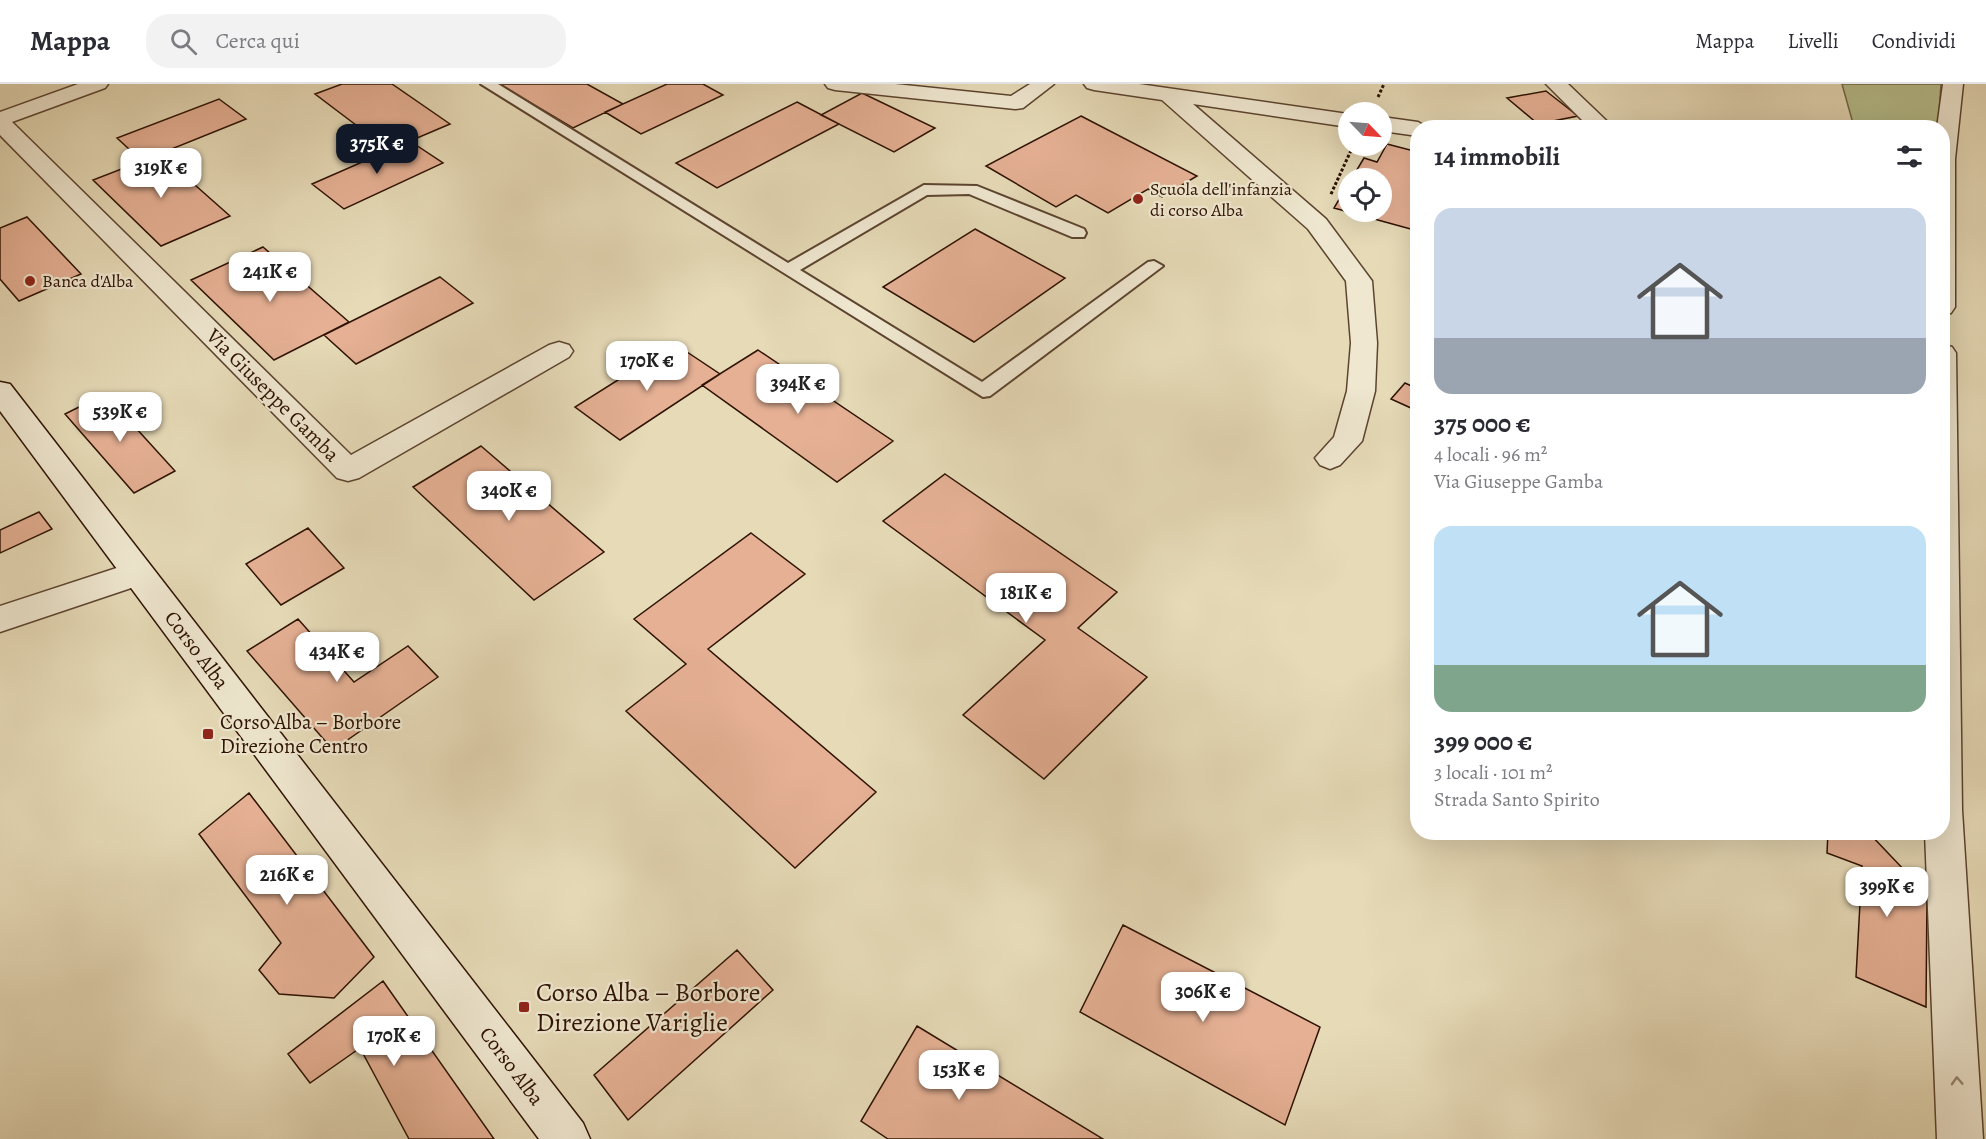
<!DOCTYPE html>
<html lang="it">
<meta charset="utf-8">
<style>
body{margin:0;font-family:Alegreya,serif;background:#f2f2f3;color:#2b2b33;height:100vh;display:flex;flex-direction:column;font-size:22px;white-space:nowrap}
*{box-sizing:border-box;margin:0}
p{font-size:20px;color:#7c7c81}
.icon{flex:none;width:33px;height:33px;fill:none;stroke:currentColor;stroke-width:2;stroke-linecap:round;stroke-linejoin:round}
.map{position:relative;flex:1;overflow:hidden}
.side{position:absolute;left:1410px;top:36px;width:540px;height:720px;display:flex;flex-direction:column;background:#fff;border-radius:24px;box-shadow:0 6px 24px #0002}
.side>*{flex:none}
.needle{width:39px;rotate:115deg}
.buttons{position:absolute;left:1338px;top:18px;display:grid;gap:12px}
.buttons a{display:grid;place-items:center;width:54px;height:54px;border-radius:50%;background:#fff;box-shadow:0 6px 24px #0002;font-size:30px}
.price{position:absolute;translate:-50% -51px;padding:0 14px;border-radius:12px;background:#fff;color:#222;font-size:20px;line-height:39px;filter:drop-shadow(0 2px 3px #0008)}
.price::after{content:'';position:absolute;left:50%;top:36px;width:18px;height:14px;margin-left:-9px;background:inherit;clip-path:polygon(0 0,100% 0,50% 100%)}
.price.active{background:#111827;color:#fff}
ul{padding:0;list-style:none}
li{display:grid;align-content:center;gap:12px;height:318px;padding:0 24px}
li span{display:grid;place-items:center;height:186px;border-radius:18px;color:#555}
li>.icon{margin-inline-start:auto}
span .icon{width:108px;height:108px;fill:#fffc;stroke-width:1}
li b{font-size:26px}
h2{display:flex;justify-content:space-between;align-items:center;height:72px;padding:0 24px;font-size:26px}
header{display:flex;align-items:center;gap:36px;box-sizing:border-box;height:84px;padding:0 30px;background:#fff;border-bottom:2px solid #e1e1e2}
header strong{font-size:28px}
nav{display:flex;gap:33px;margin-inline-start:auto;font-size:21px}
.search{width:420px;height:54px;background:#f2f2f3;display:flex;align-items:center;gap:15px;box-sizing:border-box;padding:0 21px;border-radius:24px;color:#7c7c81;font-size:22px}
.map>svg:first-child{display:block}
.green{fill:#b7bf8d;stroke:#726848;stroke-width:1.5}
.building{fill:#e5b094;stroke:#2e1202;stroke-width:1.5}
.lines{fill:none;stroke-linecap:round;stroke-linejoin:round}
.lane-casing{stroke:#5c442f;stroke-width:4}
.street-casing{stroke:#5c442f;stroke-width:3}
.secondary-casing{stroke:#2e1202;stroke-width:3}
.path{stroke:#2e1202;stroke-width:3;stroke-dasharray:3 2;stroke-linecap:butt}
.lane{fill:#efe7d0;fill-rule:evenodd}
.street{fill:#efe7d0;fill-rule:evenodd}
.secondary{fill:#efe7d0;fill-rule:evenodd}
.oneway{stroke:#988773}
.poi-dot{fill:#8f2418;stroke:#efe7d0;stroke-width:2}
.labels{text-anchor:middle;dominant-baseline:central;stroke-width:4.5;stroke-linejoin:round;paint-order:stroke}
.far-poi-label{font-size:18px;fill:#2e1202;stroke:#efe7d0;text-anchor:start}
.street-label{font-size:21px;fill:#2e1202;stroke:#efe7d0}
.poi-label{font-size:21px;fill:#2e1202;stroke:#efe7d0;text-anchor:start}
.near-poi-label{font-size:26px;fill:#2e1202;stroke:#efe7d0;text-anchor:start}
</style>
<header>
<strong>Mappa</strong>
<div class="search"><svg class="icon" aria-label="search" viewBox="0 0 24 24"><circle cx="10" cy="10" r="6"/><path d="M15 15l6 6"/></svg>Cerca qui</div>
<nav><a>Mappa</a><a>Livelli</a><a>Condividi</a></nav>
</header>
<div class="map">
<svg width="1986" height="1055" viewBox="0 0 1986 1055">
<rect width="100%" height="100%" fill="#e6dab7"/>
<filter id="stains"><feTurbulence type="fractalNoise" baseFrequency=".00333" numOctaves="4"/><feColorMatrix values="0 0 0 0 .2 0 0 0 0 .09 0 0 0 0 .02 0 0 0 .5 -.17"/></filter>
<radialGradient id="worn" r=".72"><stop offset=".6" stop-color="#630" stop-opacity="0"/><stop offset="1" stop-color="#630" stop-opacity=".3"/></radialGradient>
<!-- green -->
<path class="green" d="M1842,0h99l-3,43h-84z"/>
<!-- building -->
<path class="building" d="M342,0h50l58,40 -61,26 -74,-56z
M499,0h88l36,20 -50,24z
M667,0h36l20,11 -82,39 -36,-22z
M1546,7l32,25 -40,8 -31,-26z
M862,9l73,35 -41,24 -73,-37z
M219,15l27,20 -104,42 -25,-23z
M797,18l42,22 -122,64 -41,-25z
M1081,32l116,60 -35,21 -14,-8 -40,24 -32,-18 -20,12 -70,-41z
M410,57l33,22 -99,46 -32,-25z
M1387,60l31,8v79l-84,-23 14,-24v28h34v-34h-30l12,-20 13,4z
M160,70l70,62 -69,30 -68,-66z
M27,133l54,57 -62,27 -19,-22v-51z
M975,145l90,49 -91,64 -91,-55z
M263,163l86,75 -75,38 -83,-80z
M440,193l33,26 -117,61 -32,-29z
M675,260l45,30 -100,66 -45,-33z
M758,266l135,91 -56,41 -135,-97z
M1405,299l13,6v12l-7,7 -20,-9z
M105,310l70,77 -41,22 -69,-79z
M481,362l123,106 -70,48 -121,-113z
M945,390l172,118 -39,36 69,49 -103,102 -81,-64 82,-75 -162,-119z
M39,428l13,17 -52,24v-23z
M308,444l36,40 -63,37 -35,-41z
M751,449l54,41 -97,75 168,143 -81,76 -169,-157 60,-47 -52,-45z
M298,535l56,63 54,-36 30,31 -105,73 -86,-99z
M249,709l125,164 -40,41 -55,-4 -20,-24 22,-27 -82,-109z
M1828,748h40l59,62 -1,113 -70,-30 6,-111 -35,-13z
M1123,841l197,102 -35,98 -205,-113z
M737,866l36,40 -145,130 -34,-45z
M383,897l111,158h-85l-49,-91 -50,35 -22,-29z
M917,942l186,113h-215l-27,-18z"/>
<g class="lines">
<!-- lane casing -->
<g class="lane-casing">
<path id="lane" d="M481,0h17l290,179 136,-78 53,1 107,43 2,4 -2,4h-12l-103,-43 -42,1 -127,75 182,112 166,-120 6,-1 9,5 -173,130 -7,1z"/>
</g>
<!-- street casing -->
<g class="street-casing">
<path id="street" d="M78,0h30l-3,4 -93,34 339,333 198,-110 10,-3 10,3 4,6 -4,6 -210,121 -11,3 -11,-3 -337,-343v-23z
M825,0h70l116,12 19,-12h24l-31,24 -8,1 -180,-19 -7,-2z
M1084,0h55l209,30v13l-155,-23 133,115 46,62 5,62 -2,48 -13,50 -22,24 -10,4 -10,-4 -5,-7 19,-21 13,-46 4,-48 -5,-62 -38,-52 -146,-129 -68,-10 -7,-2z
M1546,0h22l46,44h-24z
M1943,0h20l-8,75v148l-4,6 -9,2v-187h-5z
M1382,33l36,5 10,6h-10v8l-36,-5z
M1942,260l10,3 4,6 6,457 21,329h-46l-12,-307h17z
M138,477l11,3 5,9 -5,9 -149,50v-26z"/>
</g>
<!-- secondary casing -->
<g class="secondary-casing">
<path id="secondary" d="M0,298l10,2 573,739 7,16h-51l-539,-728z"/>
</g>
<!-- path -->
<path class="path" d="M1378,13l6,-13
M1331,110l22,-48"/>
<!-- lane -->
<use href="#lane" class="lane"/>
<!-- street -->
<use href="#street" class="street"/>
<!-- secondary -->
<use href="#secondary" class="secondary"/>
</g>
<!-- one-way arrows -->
<defs><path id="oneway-chevron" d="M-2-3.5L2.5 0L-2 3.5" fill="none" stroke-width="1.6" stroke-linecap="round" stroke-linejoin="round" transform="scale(1.5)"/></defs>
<use class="oneway" href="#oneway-chevron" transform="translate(1957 997) rotate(-93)"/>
<!-- markers -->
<g class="poi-dot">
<circle cx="1138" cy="115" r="6"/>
<circle cx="30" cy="197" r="6"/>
<rect x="202" y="644" width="12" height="12" rx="3"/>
<rect x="518" y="917" width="12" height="12" rx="3"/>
</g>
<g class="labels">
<!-- far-poi labels -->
<g class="far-poi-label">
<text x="1150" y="105">Scuola dell'infanzia<tspan x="1150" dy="21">di corso Alba</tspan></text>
<text x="42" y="197">Banca d'Alba</text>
</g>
<!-- street labels -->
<g class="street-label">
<text transform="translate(273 311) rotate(45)">Via Giuseppe Gamba</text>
<text transform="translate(197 566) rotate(53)">Corso Alba</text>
<text transform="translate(512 982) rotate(53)">Corso Alba</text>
</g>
<!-- poi labels -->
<g class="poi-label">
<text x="220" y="638">Corso Alba – Borbore<tspan x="220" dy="24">Direzione Centro</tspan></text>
</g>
<!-- near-poi labels -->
<g class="near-poi-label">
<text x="536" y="908">Corso Alba – Borbore<tspan x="536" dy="30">Direzione Variglie</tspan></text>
</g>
</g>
<rect width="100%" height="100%" filter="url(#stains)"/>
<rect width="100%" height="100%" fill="url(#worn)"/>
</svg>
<div class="buttons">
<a><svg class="needle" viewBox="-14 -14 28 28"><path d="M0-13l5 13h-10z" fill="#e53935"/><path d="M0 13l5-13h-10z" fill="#7c7c81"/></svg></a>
<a><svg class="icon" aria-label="locate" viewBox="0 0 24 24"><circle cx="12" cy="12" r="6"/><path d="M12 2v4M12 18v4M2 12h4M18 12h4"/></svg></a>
</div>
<b class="price active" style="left:377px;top:91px">375K €</b>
<b class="price" style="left:161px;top:115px">319K €</b>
<b class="price" style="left:270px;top:219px">241K €</b>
<b class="price" style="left:647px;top:308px">170K €</b>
<b class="price" style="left:798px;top:331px">394K €</b>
<b class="price" style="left:120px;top:359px">539K €</b>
<b class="price" style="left:509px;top:438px">340K €</b>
<b class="price" style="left:1026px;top:540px">181K €</b>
<b class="price" style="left:337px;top:599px">434K €</b>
<b class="price" style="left:287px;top:822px">216K €</b>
<b class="price" style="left:1887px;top:834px">399K €</b>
<b class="price" style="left:1203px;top:939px">306K €</b>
<b class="price" style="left:394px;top:983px">170K €</b>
<b class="price" style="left:959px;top:1017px">153K €</b>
<section class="side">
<h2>14 immobili<svg class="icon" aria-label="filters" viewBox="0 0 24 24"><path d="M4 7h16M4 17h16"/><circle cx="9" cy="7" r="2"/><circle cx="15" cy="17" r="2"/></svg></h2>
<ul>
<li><span style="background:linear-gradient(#c9d6e8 70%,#9aa5b1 0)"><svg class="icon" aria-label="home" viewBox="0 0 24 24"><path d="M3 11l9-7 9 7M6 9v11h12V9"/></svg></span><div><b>375 000 €</b><p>4 locali · 96 m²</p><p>Via Giuseppe Gamba</p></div></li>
<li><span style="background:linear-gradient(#bfe0f5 75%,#7fa58c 0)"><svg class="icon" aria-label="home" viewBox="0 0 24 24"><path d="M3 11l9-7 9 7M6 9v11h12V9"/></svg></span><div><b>399 000 €</b><p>3 locali · 101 m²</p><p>Strada Santo Spirito</p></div></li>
</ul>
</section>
</div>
